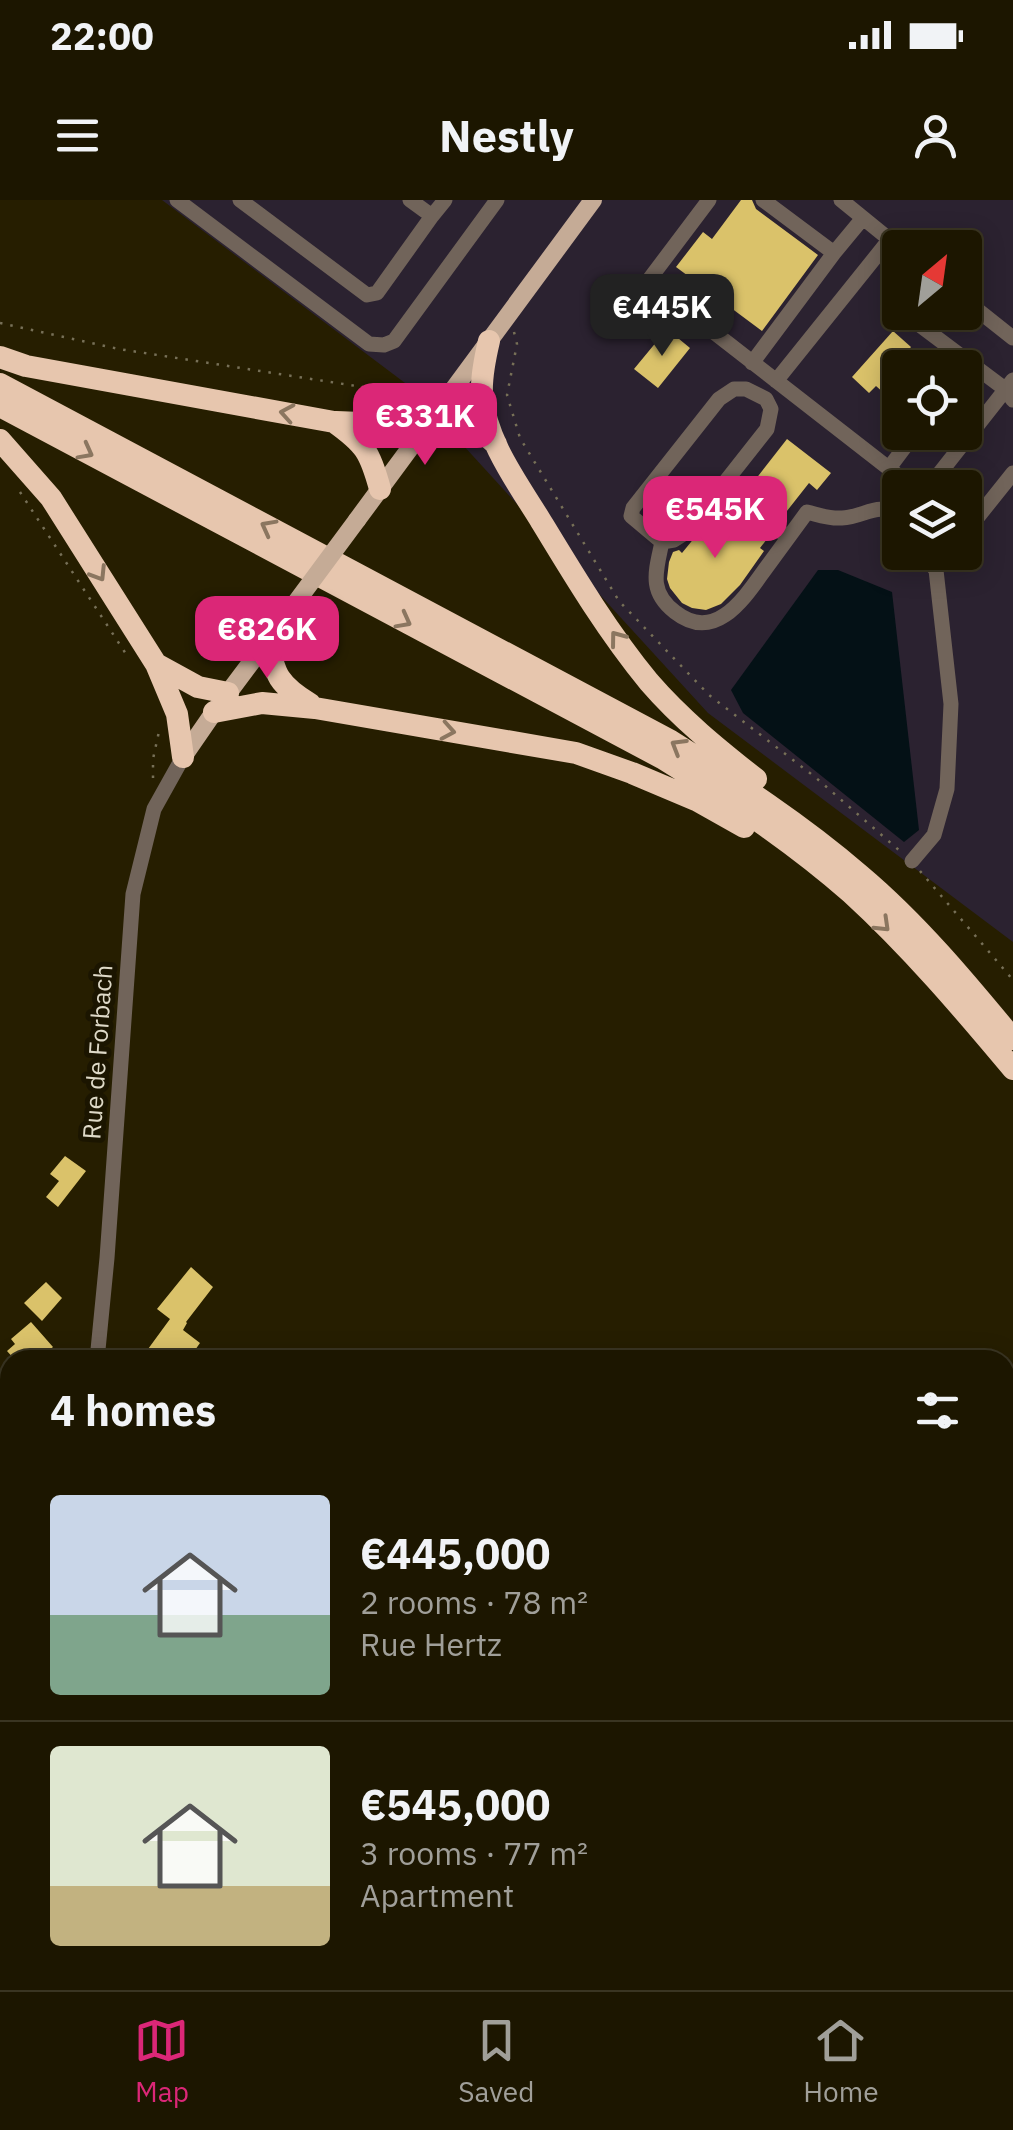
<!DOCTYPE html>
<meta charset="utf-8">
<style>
body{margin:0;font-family:"IBM Plex Sans",sans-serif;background:#29230f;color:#f1f3f6;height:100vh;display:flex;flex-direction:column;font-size:38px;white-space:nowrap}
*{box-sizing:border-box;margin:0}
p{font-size:32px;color:#a09f99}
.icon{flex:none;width:55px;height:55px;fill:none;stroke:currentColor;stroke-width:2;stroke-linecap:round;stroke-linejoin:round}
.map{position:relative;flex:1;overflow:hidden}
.side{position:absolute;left:0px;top:1150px;width:1015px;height:640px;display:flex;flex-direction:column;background:#1c1600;border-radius:30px 30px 0 0;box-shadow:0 5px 25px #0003,0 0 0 2px #3a3522}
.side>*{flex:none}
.needle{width:65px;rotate:29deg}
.controls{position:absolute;left:882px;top:30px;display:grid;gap:20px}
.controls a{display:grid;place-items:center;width:100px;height:100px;border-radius:10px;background:#1c1600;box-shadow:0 5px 25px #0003,0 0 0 2px #3a3522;font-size:50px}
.price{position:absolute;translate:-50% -85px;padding:0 22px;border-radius:20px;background:#db2777;color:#fff;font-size:32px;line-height:65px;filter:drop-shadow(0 2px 5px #0008)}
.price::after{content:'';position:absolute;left:50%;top:60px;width:30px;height:22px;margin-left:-15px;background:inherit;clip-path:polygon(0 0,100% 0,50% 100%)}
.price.active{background:#222;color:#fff}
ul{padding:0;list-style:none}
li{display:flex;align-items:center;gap:30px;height:250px;padding:0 50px}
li+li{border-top:2px solid #3a3522}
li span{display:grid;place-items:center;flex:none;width:280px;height:200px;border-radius:10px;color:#555}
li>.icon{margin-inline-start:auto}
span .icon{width:120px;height:120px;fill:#fffc;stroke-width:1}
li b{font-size:42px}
h2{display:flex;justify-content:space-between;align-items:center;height:120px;padding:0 50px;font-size:42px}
.status{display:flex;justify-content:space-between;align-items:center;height:70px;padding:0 50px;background:#1c1600;direction:ltr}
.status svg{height:28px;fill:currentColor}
header{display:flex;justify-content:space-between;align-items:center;height:130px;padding:0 50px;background:#1c1600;font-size:45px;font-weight:700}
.menu{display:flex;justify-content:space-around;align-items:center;height:140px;border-top:2px solid #3a3522;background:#1c1600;font-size:28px;color:#a09f99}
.menu a{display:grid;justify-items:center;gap:5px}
.menu .active{color:#db2777}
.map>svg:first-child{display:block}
.industrial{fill:#2b2230;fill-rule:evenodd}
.water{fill:#041116}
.building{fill:#dac26a}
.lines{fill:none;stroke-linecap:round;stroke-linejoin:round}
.path{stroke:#777057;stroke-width:2.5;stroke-dasharray:2.5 8;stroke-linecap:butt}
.minor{stroke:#71645a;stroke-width:15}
.major{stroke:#c5ab96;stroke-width:18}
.highway{stroke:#e7c6ae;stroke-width:22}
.major-bridge{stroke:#c5ab96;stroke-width:18}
.oneway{stroke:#8b7660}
.labels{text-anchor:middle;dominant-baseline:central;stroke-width:10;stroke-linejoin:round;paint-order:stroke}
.street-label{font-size:25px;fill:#ded9c7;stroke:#1b1500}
</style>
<div class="status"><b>22:00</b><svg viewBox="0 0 49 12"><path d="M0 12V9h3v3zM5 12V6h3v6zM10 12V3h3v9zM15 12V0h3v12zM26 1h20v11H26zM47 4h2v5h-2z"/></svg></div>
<header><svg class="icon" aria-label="menu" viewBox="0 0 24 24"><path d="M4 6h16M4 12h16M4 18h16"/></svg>Nestly<svg class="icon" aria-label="person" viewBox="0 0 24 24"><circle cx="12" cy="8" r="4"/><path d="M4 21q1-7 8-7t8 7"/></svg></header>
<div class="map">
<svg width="1013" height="1790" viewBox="0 0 1013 1790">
<rect width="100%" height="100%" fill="#261e00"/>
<!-- industrial -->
<path class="industrial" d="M162,0h851v742l-305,-229 -299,-327zM900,48h65v64h-65zM900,168h65v64h-65zM900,288h65v64h-65z"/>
<!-- water -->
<path class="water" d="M818,370h20l54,22 27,238 -15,12 -161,-129 -12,-23z"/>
<!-- building -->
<path class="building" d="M741,0h11l4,9 62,46 -56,76 -86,-64 27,-35 9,7z
M667,129l23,19 -32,40 -24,-19z
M893,131l18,16 -9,11 10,10h-12v56l-15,-13 8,-10 -17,-15 -7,7 -17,-16z
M787,239l44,34 -14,17 -8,-7 -26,33 -35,-27z
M722,304l45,35 -7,9 4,3 -24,34 -19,19 -15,6 -14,-2 -10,-5 -12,-15 -3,-9 2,-17 4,-10 6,-2 3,3z
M65,956l21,15 -28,36 -12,-10 13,-16 -9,-7z
M191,1067l22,20 -27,35 1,1 -4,7 17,13 -12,17h-48l30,-41 -13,-10z
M46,1082l16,16 -20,23 -18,-18z
M31,1122l22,25 -15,13h-23l-8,-9 8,-7 -4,-5z"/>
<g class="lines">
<!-- path -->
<path class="path" d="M0,123l119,26 263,41 52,-5
M514,132l3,12 -10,51 13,43 99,163 90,94 106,82 85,74
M20,292l108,165
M153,578v-19l7,-32
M920,671l93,109
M636,1780l15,10"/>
<!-- minor -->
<path class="minor" d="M177,0l192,144 15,1 10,-4 103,-141
M240,0l127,95 10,-2 55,-77
M410,0l22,16 13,-16
M709,0l-61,81 266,207
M841,0l59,48
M834,53l29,-35
M965,100l48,38
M917,123l88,66 8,11
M752,163l82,-110 -71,-53
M776,181l114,-142
M734,189h12l20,10 5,10 -4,20 -82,104 -11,7 -12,2 -31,-26 2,-8 86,-109z
M889,268l27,-36
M721,287l67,50
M928,288l85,-108
M965,333l48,-60
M662,342c-6,29 -14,49 13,70 41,32 70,-15 91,-44 14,-19 28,-38 41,-56 12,3 22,7 35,6 23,-1 35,-17 58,-3
M936,370l14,-18
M912,661l22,-26 13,-46 4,-85 -15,-134 -16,-18
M97,1160l10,-102 26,-364 21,-85 29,-52
M0,1612l10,6
M1005,1674l8,-1
M1005,1777l8,1
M129,1790l2,-10
M555,1790l6,-10
M782,1790l5,-10"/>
<!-- major -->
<path class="major" d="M357,320l236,-320
M183,557l31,-45 77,-103"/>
<!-- highway -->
<path class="highway" d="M489,141c-4,17 -8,36 -7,53 3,45 34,87 57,124 34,56 68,113 110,164 32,37 69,67 107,97
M0,157l26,9 308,56c31,22 36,30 46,67
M0,184l671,357c65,41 130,83 189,134 57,48 106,107 153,164
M0,206l662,352c66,41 131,84 189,135 59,54 111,115 162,176
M431,219c31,1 43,5 65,25
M336,222l50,2 31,-8 26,-13
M0,240l51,58 105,166 21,50 6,43
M268,440c6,35 11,45 42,64
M156,464l42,23 30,6
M214,512l48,-9 53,5 261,45 56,20 64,27 48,27"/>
<!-- major-bridge -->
<path class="major-bridge" d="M291,409l66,-89"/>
</g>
<!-- one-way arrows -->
<defs><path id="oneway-chevron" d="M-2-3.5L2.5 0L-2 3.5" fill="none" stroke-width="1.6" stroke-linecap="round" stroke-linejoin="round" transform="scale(2.5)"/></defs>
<g class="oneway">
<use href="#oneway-chevron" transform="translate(287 213) rotate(-170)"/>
<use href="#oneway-chevron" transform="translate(86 252) rotate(28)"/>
<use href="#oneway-chevron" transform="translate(268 327) rotate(-152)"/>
<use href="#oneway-chevron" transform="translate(99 374) rotate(58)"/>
<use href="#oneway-chevron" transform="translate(404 421) rotate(28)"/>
<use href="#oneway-chevron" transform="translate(617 438) rotate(-127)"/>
<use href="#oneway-chevron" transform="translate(448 531) rotate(10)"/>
<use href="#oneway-chevron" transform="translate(678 546) rotate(-149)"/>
<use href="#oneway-chevron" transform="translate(883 725) rotate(44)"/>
</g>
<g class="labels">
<!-- street labels -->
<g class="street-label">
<text transform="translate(97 852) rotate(-86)">Rue de Forbach</text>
</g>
</g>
</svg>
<div class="controls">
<a><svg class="needle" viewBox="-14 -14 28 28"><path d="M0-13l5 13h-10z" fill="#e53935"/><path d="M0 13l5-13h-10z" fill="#a09f99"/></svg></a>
<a><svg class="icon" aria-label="locate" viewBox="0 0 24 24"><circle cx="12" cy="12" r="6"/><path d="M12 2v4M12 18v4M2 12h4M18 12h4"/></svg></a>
<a><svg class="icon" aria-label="layers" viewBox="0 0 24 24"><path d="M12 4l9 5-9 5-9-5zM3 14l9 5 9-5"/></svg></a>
</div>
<b class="price active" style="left:662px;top:159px">€445K</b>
<b class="price" style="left:425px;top:268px">€331K</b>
<b class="price" style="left:715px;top:361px">€545K</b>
<b class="price" style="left:267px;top:481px">€826K</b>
<section class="side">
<h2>4 homes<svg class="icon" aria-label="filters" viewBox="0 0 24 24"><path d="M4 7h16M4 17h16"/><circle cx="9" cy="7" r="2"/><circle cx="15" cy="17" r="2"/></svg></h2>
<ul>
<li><span style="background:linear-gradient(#c9d6e8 60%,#7fa58c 0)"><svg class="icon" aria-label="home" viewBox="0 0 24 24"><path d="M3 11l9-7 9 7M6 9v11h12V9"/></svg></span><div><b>€445,000</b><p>2 rooms · 78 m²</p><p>Rue Hertz</p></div></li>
<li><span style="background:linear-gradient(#dfe7d0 70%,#c2b280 0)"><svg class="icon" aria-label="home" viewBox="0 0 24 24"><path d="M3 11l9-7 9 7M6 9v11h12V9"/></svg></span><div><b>€545,000</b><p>3 rooms · 77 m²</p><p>Apartment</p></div></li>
</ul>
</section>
</div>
<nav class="menu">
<a class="active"><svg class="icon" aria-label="map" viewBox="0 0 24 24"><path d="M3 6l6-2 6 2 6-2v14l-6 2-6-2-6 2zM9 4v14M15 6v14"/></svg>Map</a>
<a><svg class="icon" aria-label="saved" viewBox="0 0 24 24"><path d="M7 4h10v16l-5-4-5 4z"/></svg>Saved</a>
<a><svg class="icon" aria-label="home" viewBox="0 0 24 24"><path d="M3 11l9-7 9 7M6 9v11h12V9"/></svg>Home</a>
</nav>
